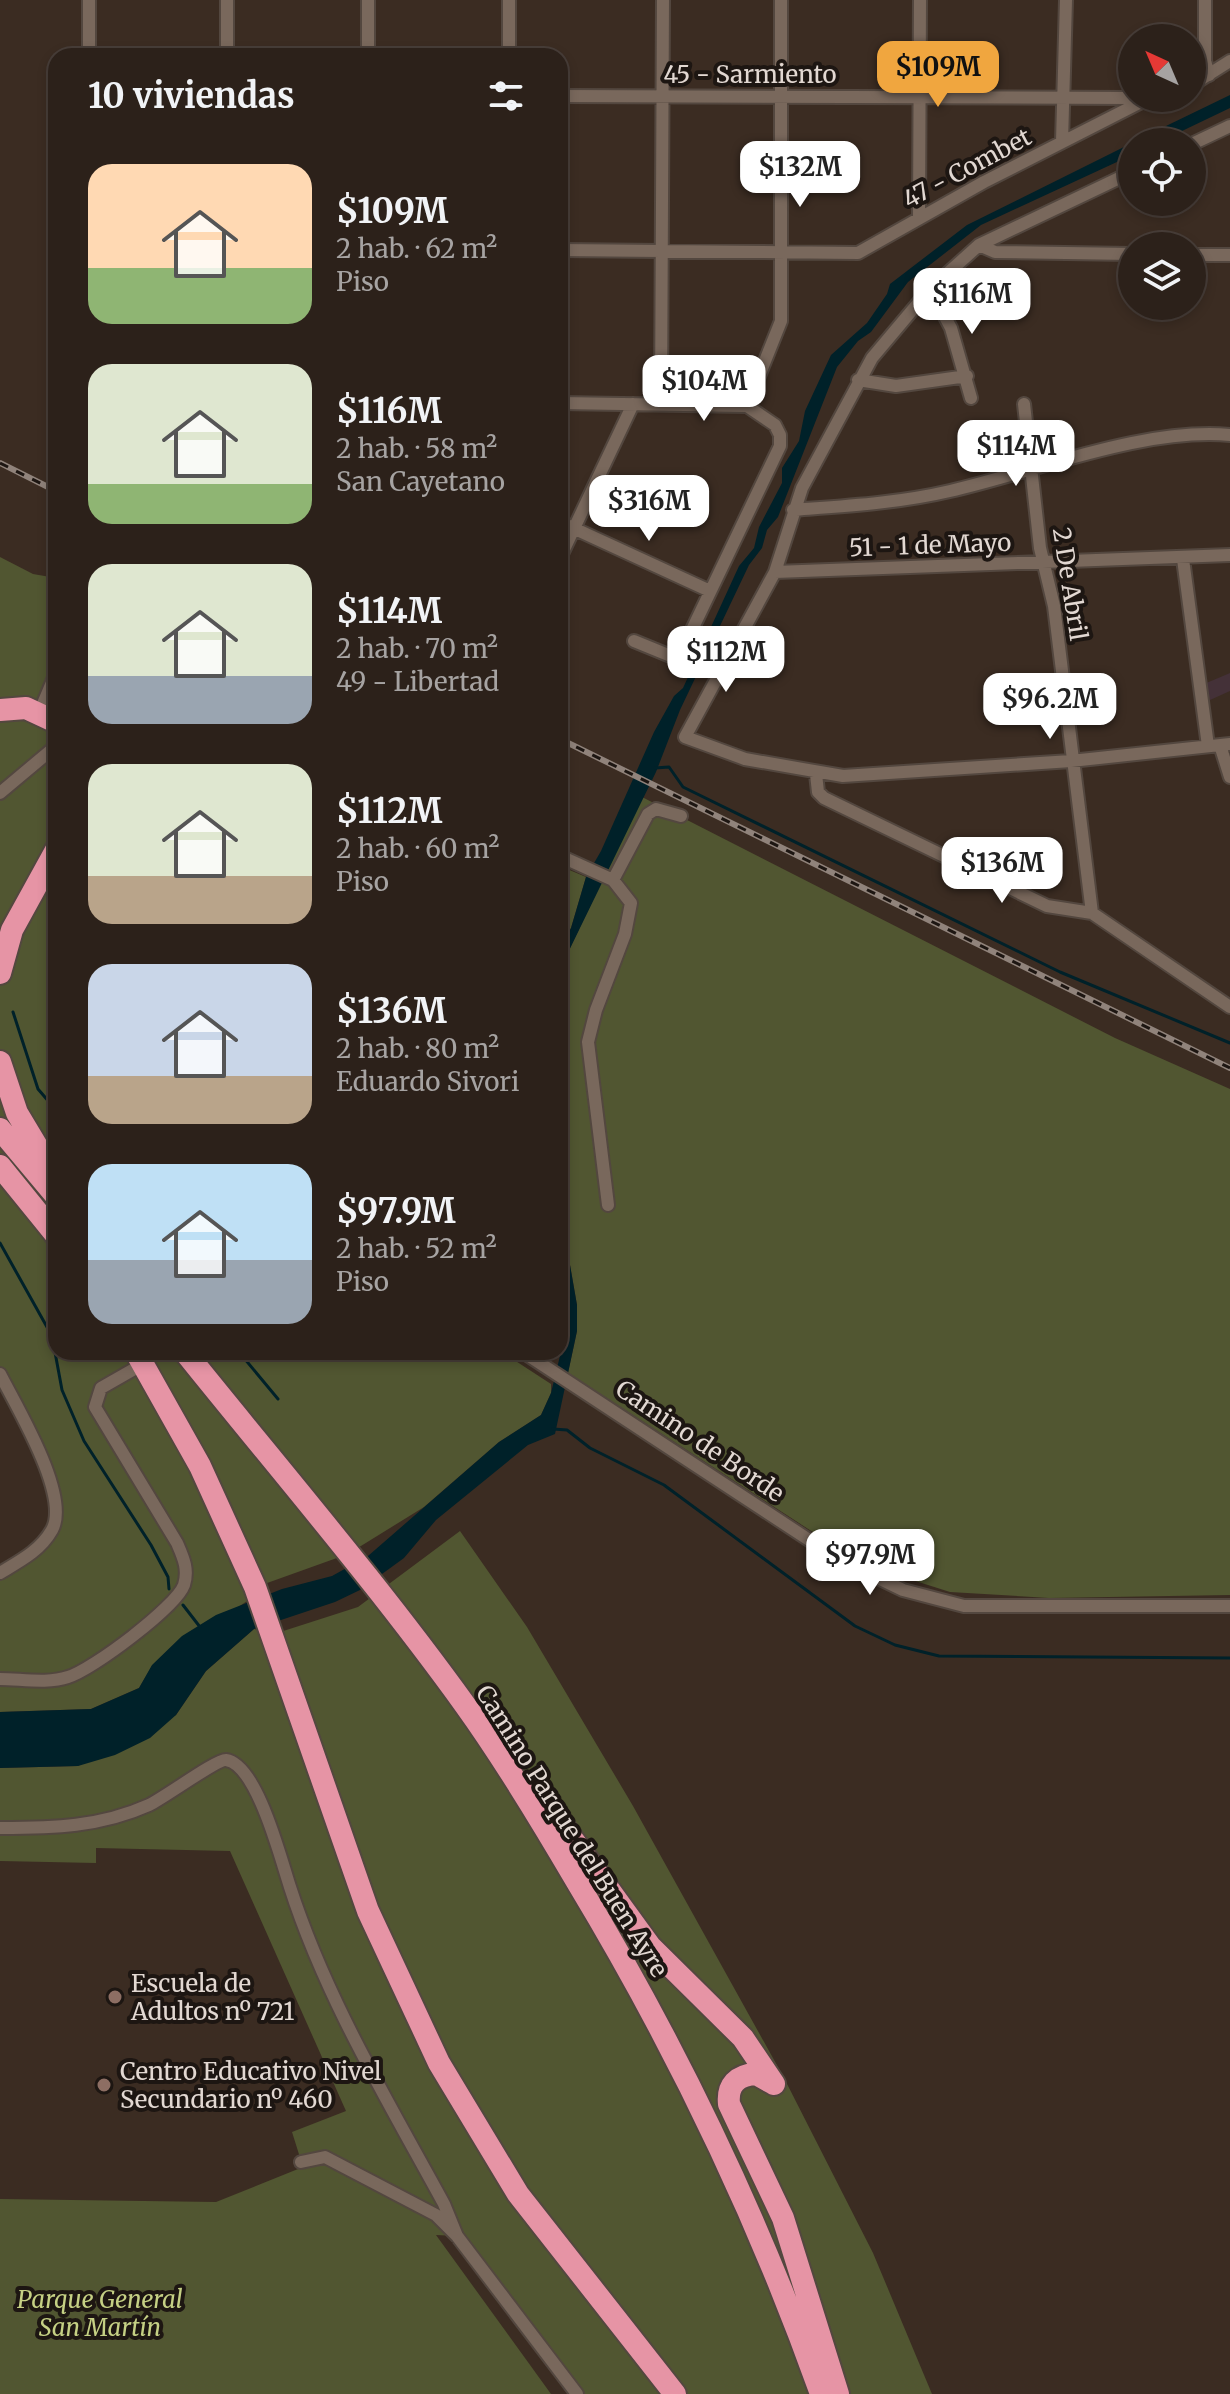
<!DOCTYPE html>
<html lang="es">
<meta charset="utf-8">
<style>
body{margin:0;font-family:Merriweather,serif;background:#382e27;color:#f1f3f6;height:100vh;display:flex;flex-direction:column;font-size:30px;white-space:nowrap}
*{box-sizing:border-box;margin:0}
p{font-size:26px;color:#a6a3a2}
.icon{flex:none;width:44px;height:44px;fill:none;stroke:currentColor;stroke-width:2;stroke-linecap:round;stroke-linejoin:round}
.map{position:relative;flex:1;overflow:hidden}
.side{position:absolute;left:48px;top:48px;width:520px;height:1312px;display:flex;flex-direction:column;background:#2c211a;border-radius:24px;box-shadow:0 4px 12px #0003,0 0 0 2px #483e39}
.side>*{flex:none}
.needle{width:52px;rotate:316deg}
.tools{position:absolute;left:1118px;top:24px;display:grid;gap:16px}
.tools a{display:grid;place-items:center;width:88px;height:88px;border-radius:50%;background:#2c211a;box-shadow:0 4px 12px #0003,0 0 0 2px #483e39;font-size:40px}
.price{position:absolute;translate:-50% -68px;padding:0 18px;border-radius:16px;background:#fff;color:#222;font-size:26px;line-height:52px;filter:drop-shadow(0 2px 4px #0008)}
.price::after{content:'';position:absolute;left:50%;top:48px;width:24px;height:18px;margin-left:-12px;background:inherit;clip-path:polygon(0 0,100% 0,50% 100%)}
.price.current{background:#f0a63f;color:#111}
ul{padding:0;list-style:none}
li{display:flex;align-items:center;gap:24px;height:200px;padding:0 40px}
li span{display:grid;place-items:center;flex:none;width:224px;height:160px;border-radius:24px;color:#555}
li>.icon{margin-inline-start:auto}
span .icon{width:96px;height:96px;fill:#fffc;stroke-width:1}
li b{font-size:34px}
h2{display:flex;justify-content:space-between;align-items:center;height:96px;padding:0 40px;font-size:34px}
.map>svg:first-child{display:block}
.medical{fill:#443138}
.green{fill:#515631}
.water{fill:#002129}
.lines{fill:none;stroke-linecap:round;stroke-linejoin:round}
.stream{stroke:#002129;stroke-width:3}
.minor-casing{stroke:#53473f;stroke-width:16}
.motorway-casing{stroke:#53473f;stroke-width:26}
.minor{stroke:#79685c;stroke-width:12}
.motorway{stroke:#e694a5;stroke-width:22}
.rail-casing{stroke:#90837b;stroke-width:6}
.rail{stroke:#1d1612;stroke-width:3;stroke-dasharray:9;stroke-linecap:butt}
.education-dot{fill:#8d6e63;stroke:#1d1612;stroke-width:3}
.labels{text-anchor:middle;dominant-baseline:central;stroke-width:8;stroke-linejoin:round;paint-order:stroke}
.street-label{font-size:24px;fill:#e2d8d2;stroke:#1d1612}
.poi-label{font-size:24px;fill:#e2d8d2;stroke:#1d1612;text-anchor:start}
.park-label{font-size:24px;font-style:italic;fill:#c5d084;stroke:#1d1612}
</style>
<div class="map">
<svg width="1230" height="2394" viewBox="0 0 1230 2394">
<rect width="100%" height="100%" fill="#3b2c22"/>
<!-- medical -->
<path class="medical" d="M1230,673v18l-20,9 -6,-16z"/>
<!-- green -->
<path class="green" d="M0,557l33,17 23,4v78l-8,15 8,9v672h446l49,32v9l-10,22 -42,27 -75,65 -76,47 -92,33h-14l5,14 -95,65 -13,22 -48,21 -91,3v-139l54,-47v-33l-54,-119z
M642,797l473,241 115,51v506l-181,3 -99,-6 -66,-21 -62,-33 -254,-165 9,-42v-26l-17,-98v-238z
M560,866l26,11 -15,51 -11,21z
M560,1241c9,35 10,75 0,110z
M460,1531l67,96 106,179 151,272 89,175 59,141h-355l-119,-158 -22,-1 115,159h-551v-195l216,3 87,-35 -11,-35 54,-21 -116,-260 -134,-3v15l-96,-2v-93l78,-2 98,-51 30,-44 48,-42 20,5 84,-27z"/>
<!-- water -->
<path class="water" d="M1230,95v13l-71,34h-26z
M1132,143v12l-151,70 -73,57 -37,50 -13,9 -21,26 -59,150 -11,13 -5,18 -13,17 -69,145 -24,62 -96,197v-20l11,-21 15,-51 15,-26 53,-119 20,-36 9,-8 56,-122 15,-18 5,-21 23,-44v-15l17,-27 6,-30 26,-56 36,-32 20,-29 3,-10 77,-59z
M560,1208l17,97v26l-22,103 -27,11 -92,75 -32,38 -44,32 -25,12 -81,27 -48,42 -30,44 -26,23 -35,17 -37,11 -78,2v-56l91,-3 48,-21 13,-23 30,-29 34,-21 66,-26 50,-13 36,-20 131,-114 42,-27 10,-22 15,-62 1,-46 -7,-44z"/>
<g class="lines">
<!-- stream -->
<path class="stream" d="M655,768l14,-1 14,20 377,185 170,71
M13,1012l25,77 18,21
M46,1142l10,-6
M0,1243l52,93 10,54 22,51 67,104 17,32 1,12
M239,1352l39,47
M553,1429l14,1 23,18 74,37 191,141 40,19 44,11 291,2
M183,1605l17,22"/>
<!-- minor casing -->
<g class="minor-casing">
<path id="minor" d="M89,0v56
M227,0v56
M1205,0v61l4,14
M368,56v-56
M509,56v-56
M1192,85l38,-24
M560,96l572,2
M1062,142l4,-142
M1192,144l38,-18
M1132,172l-153,73 -49,44 -58,69 -70,130 -27,84 -90,165 60,22 98,17 228,-15 159,-17
M919,218l1,-218
M979,245l16,7 137,2
M560,250l298,3 126,-71 165,-84
M1192,255h38
M930,289l21,39 20,70
M858,380l38,6 71,-10
M560,403l187,3 28,19 5,10v11l-102,213 -44,-18
M661,404l2,-404
M1024,404l16,144 14,58 38,307
M747,406l34,-85v-321
M793,510c53,-4 106,-7 157,-19 84,-19 194,-64 280,-56
M560,522l150,69
M560,558l73,-154
M1183,559l25,187
M775,572l455,-17
M39,713l17,-40
M1220,745l10,32
M816,774l2,18 6,6 223,108 45,7 138,94
M0,793l56,-47
M560,856l53,24 18,23 -6,31 -29,76 -8,32 20,163
M613,880l35,-66 8,-5 25,7
M523,1352l312,205 68,33 61,16h266
M0,1374c16,32 71,122 52,156 -12,21 -32,31 -52,43
M0,1679c21,0 48,5 68,-2 24,-7 108,-70 116,-92 5,-16 -1,-28 -7,-42l-82,-136 6,-19 42,-24
M0,1828c53,0 100,-1 149,-23 15,-7 68,-46 77,-45 31,4 55,100 64,127 36,112 98,214 154,317l13,32
M301,2162l24,-5 111,58 21,21 120,158"/>
</g>
<!-- motorway casing -->
<g class="motorway-casing">
<path id="motorway" d="M0,710l26,-2 30,14
M0,973l12,-43 44,-80
M0,1062l17,51 39,65
M0,1129l56,67
M0,1166l56,69
M136,1352l64,114 55,121 113,324 71,152 79,131 157,200
M185,1352c94,117 192,231 280,353 41,57 77,117 112,177 99,164 180,332 244,512
M544,1800l106,146 93,92 31,46
M774,2084l-18,-10c-19,1 -29,11 -27,30l54,114 55,176"/>
</g>
<!-- minor -->
<use href="#minor" class="minor"/>
<!-- motorway -->
<use href="#motorway" class="motorway"/>
<!-- rail casing -->
<g class="rail-casing">
<path id="rail" d="M0,463l56,28
M560,739l670,329"/>
</g>
<!-- rail -->
<use href="#rail" class="rail"/>
</g>
<!-- markers -->
<g class="education-dot">
<circle cx="115" cy="1997" r="8"/>
<circle cx="104" cy="2085" r="8"/>
</g>
<g class="labels">
<!-- street labels -->
<g class="street-label">
<text x="750" y="74">45 - Sarmiento</text>
<text transform="translate(967 168) rotate(-28)">47 - Combet</text>
<text transform="translate(930 545) rotate(-2)">51 - 1 de Mayo</text>
<text transform="translate(1070 584) rotate(81)">2 De Abril</text>
<text transform="translate(700 1441) rotate(34)">Camino de Borde</text>
<text transform="translate(572 1831) rotate(58)">Camino Parque del Buen Ayre</text>
</g>
<!-- poi labels -->
<g class="poi-label">
<text x="131" y="1983">Escuela de<tspan x="131" dy="28">Adultos nº 721</tspan></text>
<text x="120" y="2071">Centro Educativo Nivel<tspan x="120" dy="28">Secundario nº 460</tspan></text>
</g>
<!-- park labels -->
<g class="park-label">
<text x="100" y="2299">Parque General<tspan x="100" dy="28">San Martín</tspan></text>
</g>
</g>
</svg>
<div class="tools">
<a><svg class="needle" viewBox="-14 -14 28 28"><path d="M0-13l5 13h-10z" fill="#e53935"/><path d="M0 13l5-13h-10z" fill="#a6a3a2"/></svg></a>
<a><svg class="icon" aria-label="locate" viewBox="0 0 24 24"><circle cx="12" cy="12" r="6"/><path d="M12 2v4M12 18v4M2 12h4M18 12h4"/></svg></a>
<a><svg class="icon" aria-label="layers" viewBox="0 0 24 24"><path d="M12 4l9 5-9 5-9-5zM3 14l9 5 9-5"/></svg></a>
</div>
<b class="price current" style="left:938px;top:109px">$109M</b>
<b class="price" style="left:800px;top:209px">$132M</b>
<b class="price" style="left:972px;top:336px">$116M</b>
<b class="price" style="left:704px;top:423px">$104M</b>
<b class="price" style="left:1016px;top:488px">$114M</b>
<b class="price" style="left:649px;top:543px">$316M</b>
<b class="price" style="left:726px;top:694px">$112M</b>
<b class="price" style="left:1050px;top:741px">$96.2M</b>
<b class="price" style="left:1002px;top:905px">$136M</b>
<b class="price" style="left:870px;top:1597px">$97.9M</b>
<section class="side">
<h2>10 viviendas<svg class="icon" aria-label="filters" viewBox="0 0 24 24"><path d="M4 7h16M4 17h16"/><circle cx="9" cy="7" r="2"/><circle cx="15" cy="17" r="2"/></svg></h2>
<ul>
<li><span style="background:linear-gradient(#ffd9b3 65%,#8fb573 0)"><svg class="icon" aria-label="home" viewBox="0 0 24 24"><path d="M3 11l9-7 9 7M6 9v11h12V9"/></svg></span><div><b>$109M</b><p>2 hab. · 62 m²</p><p>Piso</p></div></li>
<li><span style="background:linear-gradient(#dfe7d0 75%,#8fb573 0)"><svg class="icon" aria-label="home" viewBox="0 0 24 24"><path d="M3 11l9-7 9 7M6 9v11h12V9"/></svg></span><div><b>$116M</b><p>2 hab. · 58 m²</p><p>San Cayetano</p></div></li>
<li><span style="background:linear-gradient(#dfe7d0 70%,#9aa5b1 0)"><svg class="icon" aria-label="home" viewBox="0 0 24 24"><path d="M3 11l9-7 9 7M6 9v11h12V9"/></svg></span><div><b>$114M</b><p>2 hab. · 70 m²</p><p>49 - Libertad</p></div></li>
<li><span style="background:linear-gradient(#dfe7d0 70%,#b9a48a 0)"><svg class="icon" aria-label="home" viewBox="0 0 24 24"><path d="M3 11l9-7 9 7M6 9v11h12V9"/></svg></span><div><b>$112M</b><p>2 hab. · 60 m²</p><p>Piso</p></div></li>
<li><span style="background:linear-gradient(#c9d6e8 70%,#b9a48a 0)"><svg class="icon" aria-label="home" viewBox="0 0 24 24"><path d="M3 11l9-7 9 7M6 9v11h12V9"/></svg></span><div><b>$136M</b><p>2 hab. · 80 m²</p><p>Eduardo Sivori</p></div></li>
<li><span style="background:linear-gradient(#bfe0f5 60%,#9aa5b1 0)"><svg class="icon" aria-label="home" viewBox="0 0 24 24"><path d="M3 11l9-7 9 7M6 9v11h12V9"/></svg></span><div><b>$97.9M</b><p>2 hab. · 52 m²</p><p>Piso</p></div></li>
</ul>
</section>
</div>
